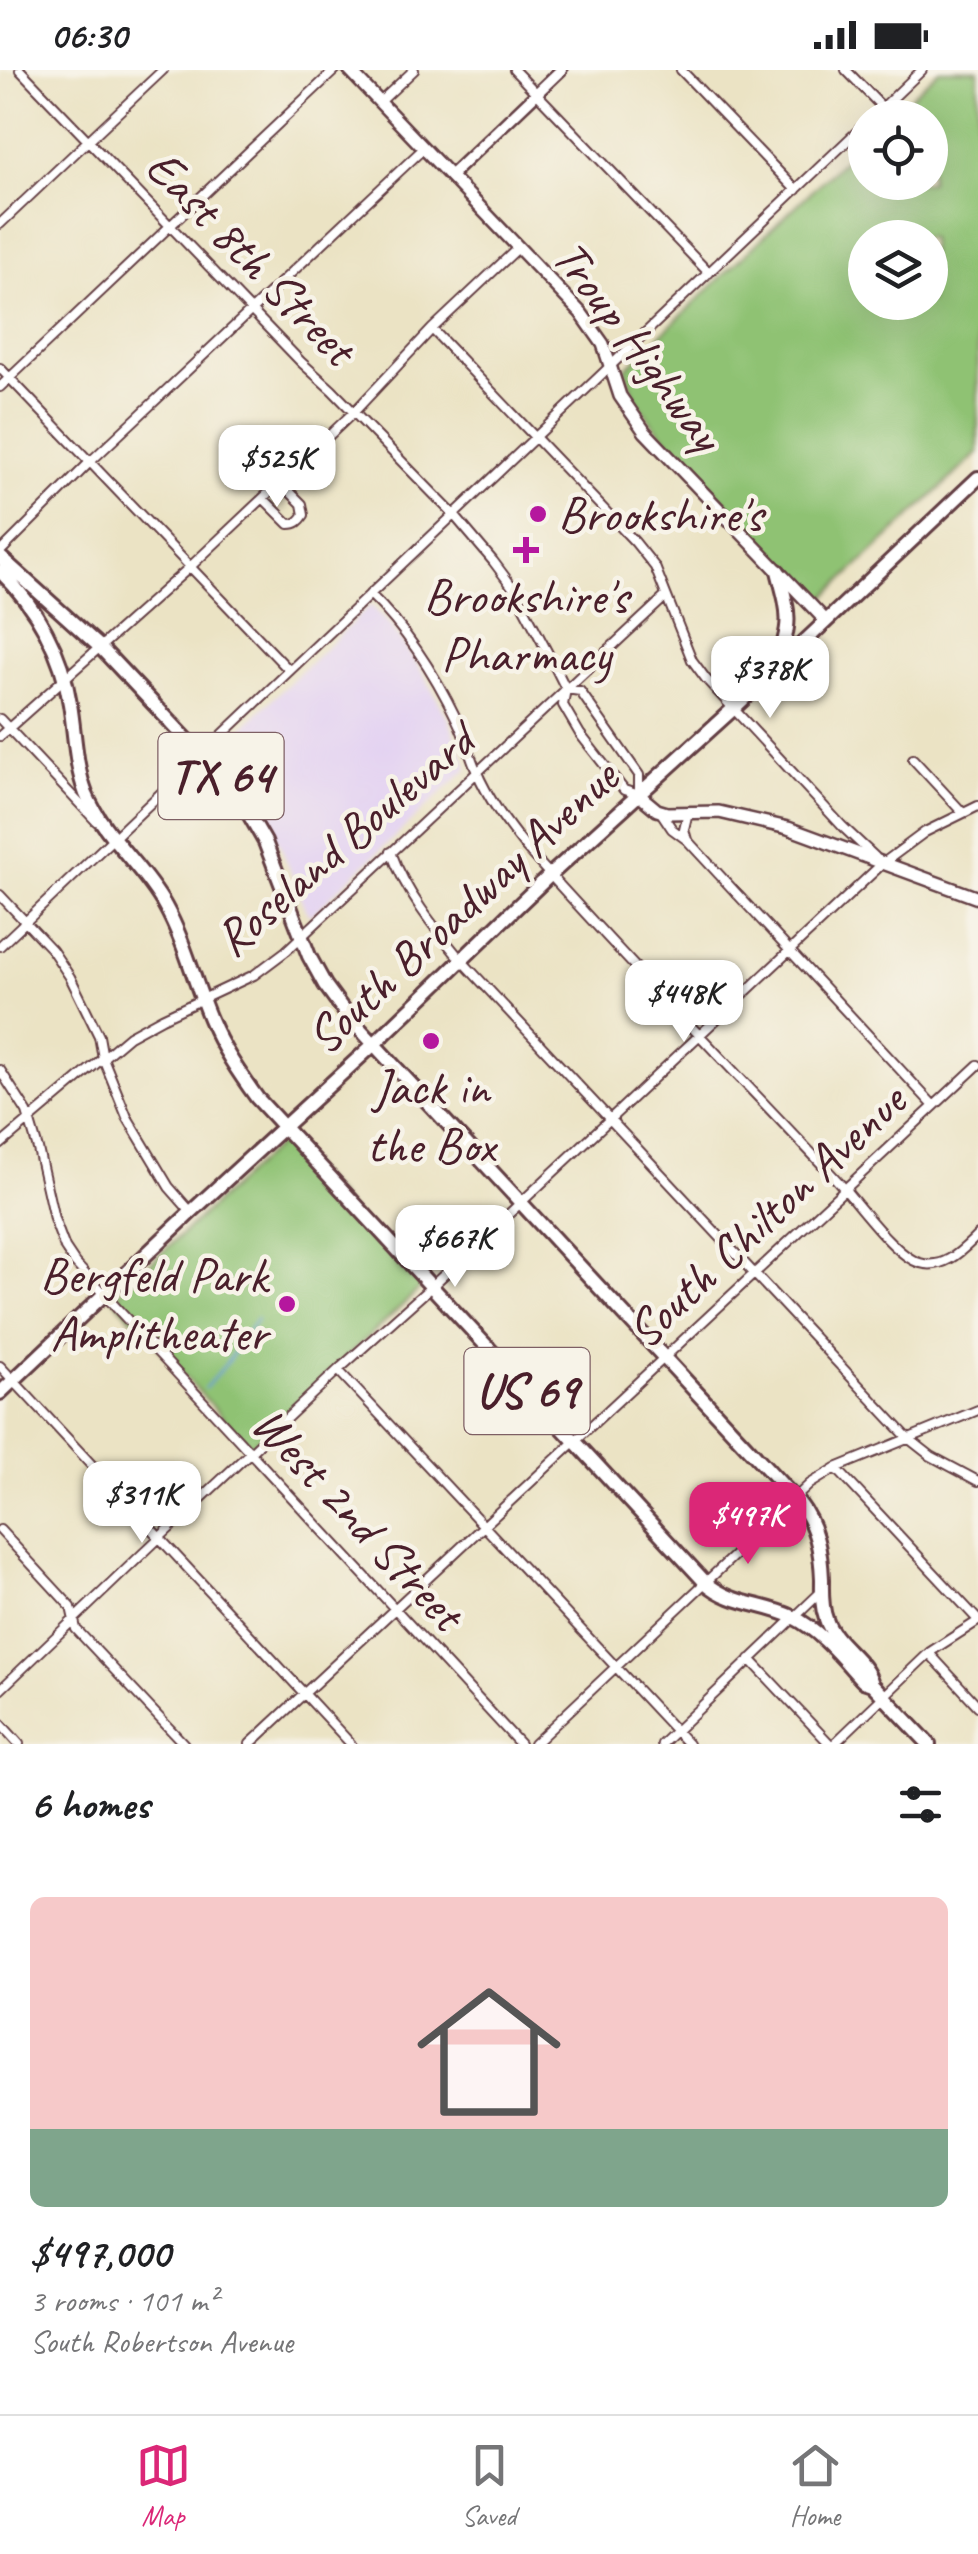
<!DOCTYPE html>
<meta charset="utf-8">
<style>
body{margin:0;font-family:Caveat,sans-serif;background:#f2f2f2;color:#202124;height:100vh;display:flex;flex-direction:column;font-size:38px;white-space:nowrap}
*{box-sizing:border-box;margin:0}
p{font-size:32px;color:#757577}
.icon{flex:none;width:55px;height:55px;fill:none;stroke:currentColor;stroke-width:2;stroke-linecap:round;stroke-linejoin:round}
.map{position:relative;height:1674px;overflow:hidden}
.side{display:flex;flex-direction:column;background:#fff;flex:1}
.side>*{flex:none}
.tools{position:absolute;left:848px;top:30px;display:grid;gap:20px}
.tools a{display:grid;place-items:center;width:100px;height:100px;border-radius:50%;background:#fff;box-shadow:0 10px 40px #0002;font-size:50px}
.price{position:absolute;translate:-50% -85px;padding:0 22px;border-radius:20px;background:#fff;color:#222;font-size:32px;line-height:65px;filter:drop-shadow(0 2px 5px #0008)}
.price::after{content:'';position:absolute;left:50%;top:60px;width:30px;height:22px;margin-left:-15px;background:inherit;clip-path:polygon(0 0,100% 0,50% 100%)}
.price.on{background:#db2777;color:#fff}
ul{padding:0;list-style:none}
li{display:grid;align-content:center;gap:20px;height:530px;padding:0 30px}
li+li{border-top:2px solid #e0e0e0}
li span{display:grid;place-items:center;height:310px;border-radius:15px;color:#555}
li>.icon{margin-inline-start:auto}
span .icon{width:180px;height:180px;fill:#fffc;stroke-width:1}
li b{font-size:42px}
h2{display:flex;justify-content:space-between;align-items:center;height:120px;padding:0 30px;font-size:42px}
.status{display:flex;justify-content:space-between;align-items:center;height:70px;padding:0 50px;background:#fff;direction:ltr}
.status svg{height:28px;fill:currentColor}
.dock{display:flex;justify-content:space-around;align-items:center;height:140px;border-top:2px solid #e0e0e0;background:#fff;font-size:28px;color:#757577}
.dock a{display:grid;justify-items:center;gap:5px}
.dock .on{color:#db2777}
.map>svg:first-child{display:block}
.built{fill:#e4d3f2}
.green{fill:#8fc273;stroke:#6c704f;stroke-width:2.5;fill-rule:evenodd}
.lines{fill:none;stroke-linecap:round;stroke-linejoin:round}
.stream{stroke:#699dd5;stroke-width:2.5}
.minor-casing{stroke:#623c42;stroke-width:12}
.tertiary-casing{stroke:#623c42;stroke-width:15}
.secondary-casing{stroke:#623c42;stroke-width:16}
.primary-casing{stroke:#623c42;stroke-width:18}
.minor{stroke:#fff;stroke-width:8}
.tertiary{stroke:#fff;stroke-width:10}
.secondary{stroke:#fff;stroke-width:11}
.primary{stroke:#fff;stroke-width:12}
.poi-dot{fill:#b5179e;stroke:#f7f3e8;stroke-width:4}
.labels{text-anchor:middle;dominant-baseline:central;stroke-width:9;stroke-linejoin:round;paint-order:stroke}
.shield{fill:#f7f3e8;stroke:#7e5f64;stroke-width:2.5}
.shield-label{font-size:48px;font-weight:bold;fill:#4a1f2b}
.street-label{font-size:50px;fill:#4a1f2b;stroke:#f7f3e8}
.poi-label{font-size:50px;fill:#4a1f2b;stroke:#f7f3e8}
</style>
<div class="status"><b>06:30</b><svg viewBox="0 0 49 12"><path d="M0 12V9h3v3zM5 12V6h3v6zM10 12V3h3v9zM15 12V0h3v12zM26 1h20v11H26zM47 4h2v5h-2z"/></svg></div>
<div class="map">
<svg width="978" height="1674" viewBox="0 0 978 1674">
<rect width="100%" height="100%" fill="#f7f3e8"/>
<filter id="ink" filterUnits="userSpaceOnUse"><feTurbulence type="fractalNoise" baseFrequency=".01" numOctaves="2"/><feDisplacementMap in="SourceGraphic" scale="20" xChannelSelector="R" yChannelSelector="G"/><feConvolveMatrix kernelMatrix="1 2 1 2 8 2 1 2 1" color-interpolation-filters="sRGB"/></filter>
<filter id="wash" filterUnits="userSpaceOnUse"><feTurbulence type="fractalNoise" baseFrequency=".0048" numOctaves="4" result="noise"/><feDisplacementMap in="SourceGraphic" scale="40" xChannelSelector="R" yChannelSelector="G"/><feGaussianBlur stdDeviation="2.25" result="paint"/><feColorMatrix in="noise" values="0 0 0 0 0 0 0 0 0 0 0 0 0 0 0 0 0 1.4 0 .05"/><feComposite in="paint" operator="in"/></filter>
<g filter="url(#wash)">
<rect width="100%" height="100%" fill="#ebe3c4"/>
<!-- built -->
<path class="built" d="M371,535l20,21 33,49 25,45 19,48 -158,148 -5,-7 -24,-62 -17,-34 -14,-22 26,-26 -34,-37z"/>
<!-- green -->
<path class="green" d="M939,0h39v383l-159,150 -167,-180 -16,-24 -11,-30 240,-229v42h65v-64l-41,-1zM865,168h65v64h-65z
M284,1069l138,148 -172,160 -137,-149z"/>
<g class="lines">
<!-- stream -->
<path class="stream" d="M205,1318l20,-23 32,-46"/>
</g>
</g>
<g filter="url(#ink)">
<g class="lines">
<!-- minor casing -->
<g class="minor-casing">
<path id="minor" d="M20,0l281,292 31,28 122,125 39,46 21,28 36,68 16,32 -3,16 17,29 44,56 15,5v-20l-59,-84 -14,-2
M514,0l195,203
M681,0l115,120
M846,0l36,37
M380,32l34,-32
M872,48l50,-48
M0,154l163,-154
M432,259l203,213 20,25 37,93 14,19 137,148 32,30
M0,298l289,302
M0,317l335,-317
M263,428l26,26c8,0 11,-3 15,-9l-2,-11 -22,-22
M0,482l91,-91 332,-312
M370,524c37,36 65,80 87,126 8,16 12,34 19,50 12,29 31,54 50,78 100,112 205,220 308,329 20,21 60,79 86,86 25,7 42,-13 58,-28
M0,649l96,102
M0,666l190,-169 164,-155 78,-83 87,-82
M913,689l50,54
M660,741l12,18 15,11 247,266
M687,770l-3,-11 4,-17
M391,782c15,41 42,74 70,108l447,478 23,18 47,25
M0,825l52,55 18,27 29,59 4,22 24,59 42,70 22,25
M0,876l865,-822
M0,1000l27,42 11,37 16,70 11,29 10,15 445,481
M0,1075l129,-109 33,-18 92,-43 32,-24 380,-355
M0,1296l351,378
M338,1300l350,374
M836,1398l142,152
M0,1460l71,77 5,22 108,115
M929,1583l49,53
M750,1589l80,85
M0,1620l159,-152 179,-168 93,-83 451,-423 43,-32 53,-26
M0,1653l19,21
M250,1674l728,-679
M534,1674l276,-260 26,-16 142,-58
M662,1674l160,-153
M834,1674l96,-92 48,-31"/>
</g>
<!-- tertiary casing -->
<g class="tertiary-casing">
<path id="tertiary" d="M450,106l111,-106"/>
</g>
<!-- secondary casing -->
<g class="secondary-casing">
<path id="secondary" d="M349,0l232,243 22,31 17,52 25,36 180,188
M639,725l18,15 10,3 52,-1 69,16 190,70"/>
</g>
<!-- primary casing -->
<g class="primary-casing">
<path id="primary" d="M0,487l100,90 125,133 21,29 19,33 44,114 16,29 22,30 452,488c17,22 22,48 23,76 0,13 -1,27 4,40 8,26 39,39 46,65
M0,501c37,36 62,82 70,133 5,30 5,61 16,90 18,43 57,72 79,112 20,36 29,75 45,113 12,29 29,54 47,79l448,484c25,23 59,21 88,35 28,14 49,41 70,64l9,3 57,60
M776,595c17,-42 13,-52 2,-94
M0,1323l191,-181 182,-167 177,-170 183,-166 245,-231"/>
</g>
<!-- minor -->
<use href="#minor" class="minor"/>
<!-- tertiary -->
<use href="#tertiary" class="tertiary"/>
<!-- secondary -->
<use href="#secondary" class="secondary"/>
<!-- primary -->
<use href="#primary" class="primary"/>
</g>
</g>
<!-- markers -->
<g class="poi-dot">
<circle cx="538" cy="444" r="10"/>
<path d="M521 465h10v10h10v10h-10v10h-10v-10h-10v-10h10z"/>
<circle cx="431" cy="971" r="10"/>
<circle cx="287" cy="1234" r="10"/>
</g>
<g class="labels">
<!-- shield labels -->
<g class="shield">
<rect x="158.5" y="663" width="125" height="86" rx="8"/>
<rect x="464.5" y="1278" width="125" height="86" rx="8"/>
</g>
<g class="shield-label">
<text x="221" y="706">TX 64</text>
<text x="527" y="1321">US 69</text>
</g>
<!-- street labels -->
<g class="street-label">
<text transform="translate(251 187) rotate(46)">East 8th Street</text>
<text transform="translate(638 275) rotate(53)">Troup Highway</text>
<text transform="translate(344 770) rotate(-41)">Roseland Boulevard</text>
<text transform="translate(462 837) rotate(-43)">South Broadway Avenue</text>
<text transform="translate(766 1146) rotate(-43)">South Chilton Avenue</text>
<text transform="translate(358 1448) rotate(47)">West 2nd Street</text>
</g>
<!-- poi labels -->
<g class="poi-label">
<text x="558" y="444" text-anchor="start">Brookshire's</text>
<text x="526" y="526">Brookshire's<tspan x="526" dy="58">Pharmacy</tspan></text>
<text x="431" y="1017">Jack in<tspan x="431" dy="58">the Box</tspan></text>
<text x="267" y="1205" text-anchor="end">Bergfeld Park<tspan x="267" dy="58">Amplitheater</tspan></text>
</g>
</g>
</svg>
<div class="tools">
<a><svg class="icon" aria-label="locate" viewBox="0 0 24 24"><circle cx="12" cy="12" r="6"/><path d="M12 2v4M12 18v4M2 12h4M18 12h4"/></svg></a>
<a><svg class="icon" aria-label="layers" viewBox="0 0 24 24"><path d="M12 4l9 5-9 5-9-5zM3 14l9 5 9-5"/></svg></a>
</div>
<b class="price" style="left:277px;top:440px">$525K</b>
<b class="price" style="left:770px;top:651px">$378K</b>
<b class="price" style="left:684px;top:975px">$448K</b>
<b class="price" style="left:455px;top:1220px">$667K</b>
<b class="price" style="left:142px;top:1476px">$311K</b>
<b class="price on" style="left:748px;top:1497px">$497K</b>
</div>
<section class="side">
<h2>6 homes<svg class="icon" aria-label="filters" viewBox="0 0 24 24"><path d="M4 7h16M4 17h16"/><circle cx="9" cy="7" r="2"/><circle cx="15" cy="17" r="2"/></svg></h2>
<ul>
<li><span style="background:linear-gradient(#f6c9c9 75%,#7fa58c 0)"><svg class="icon" aria-label="home" viewBox="0 0 24 24"><path d="M3 11l9-7 9 7M6 9v11h12V9"/></svg></span><div><b>$497,000</b><p>3 rooms · 101 m²</p><p>South Robertson Avenue</p></div></li>
</ul>
</section>
<nav class="dock">
<a class="on"><svg class="icon" aria-label="map" viewBox="0 0 24 24"><path d="M3 6l6-2 6 2 6-2v14l-6 2-6-2-6 2zM9 4v14M15 6v14"/></svg>Map</a>
<a><svg class="icon" aria-label="saved" viewBox="0 0 24 24"><path d="M7 4h10v16l-5-4-5 4z"/></svg>Saved</a>
<a><svg class="icon" aria-label="home" viewBox="0 0 24 24"><path d="M3 11l9-7 9 7M6 9v11h12V9"/></svg>Home</a>
</nav>
